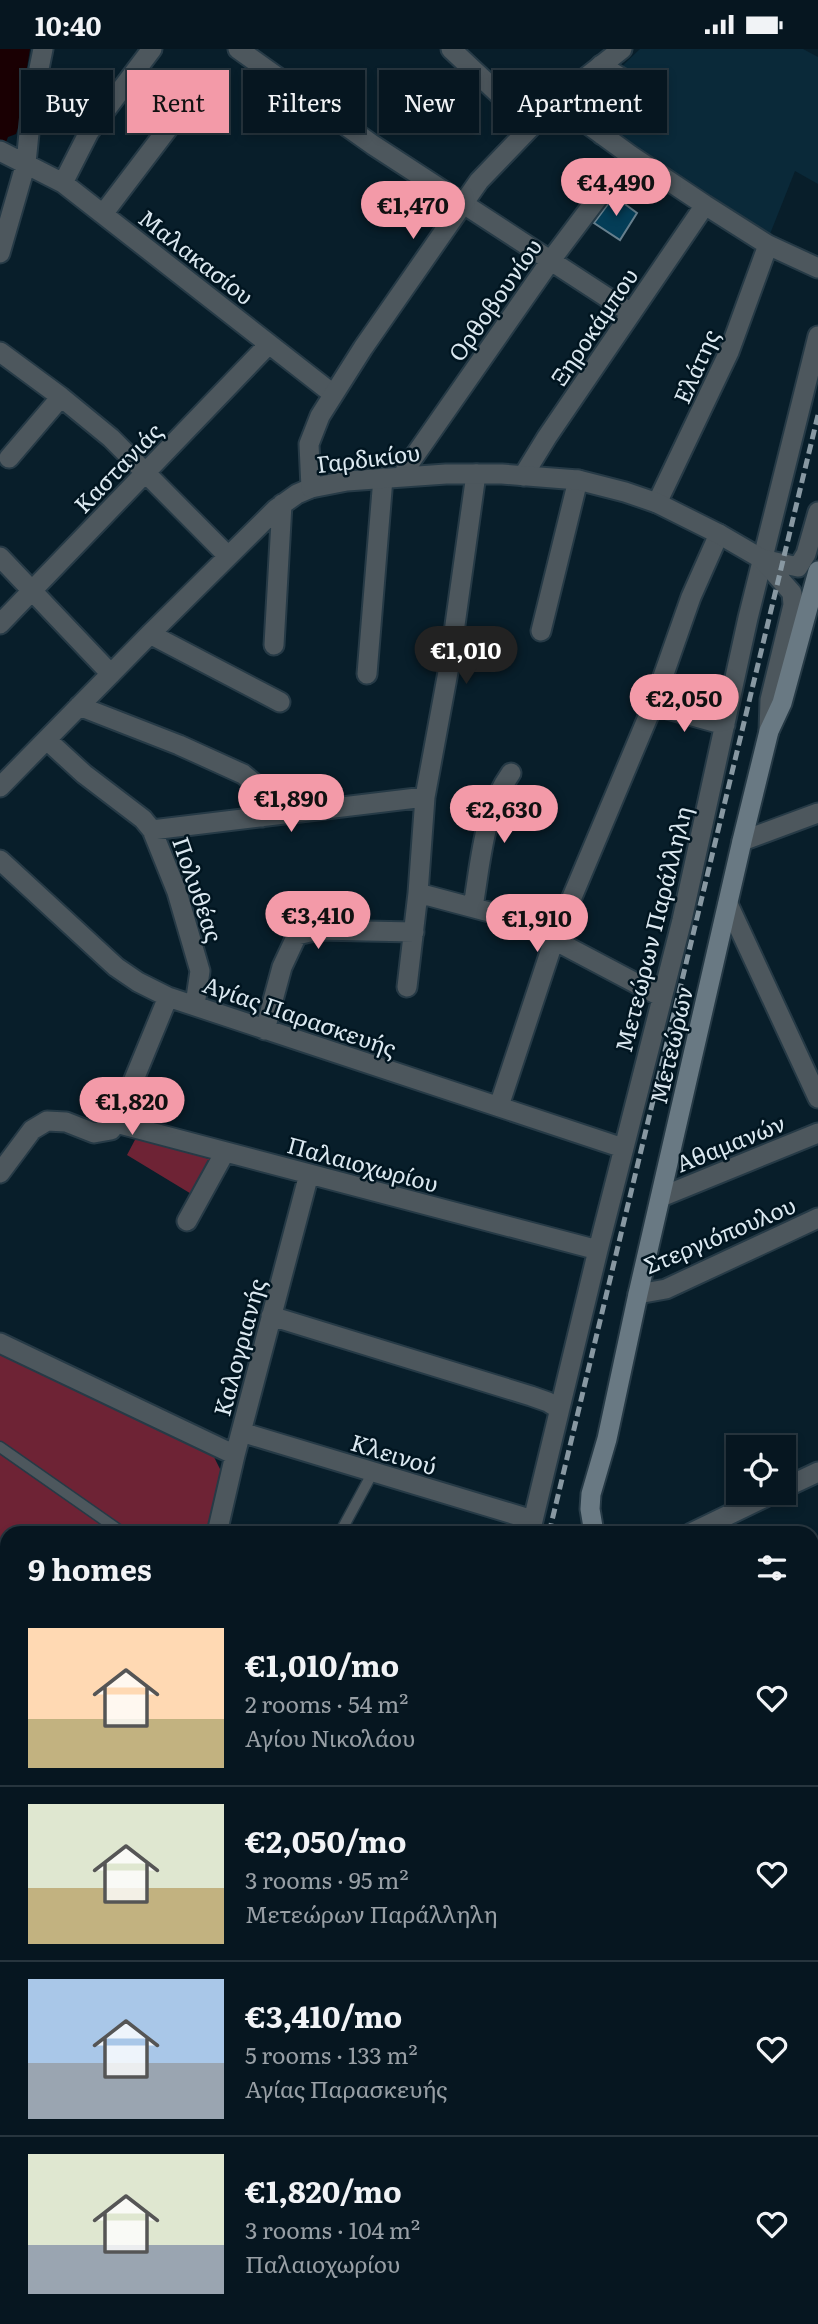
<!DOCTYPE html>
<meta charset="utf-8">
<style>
body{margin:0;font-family:Literata,serif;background:#14232d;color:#f1f3f6;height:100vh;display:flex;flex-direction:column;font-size:26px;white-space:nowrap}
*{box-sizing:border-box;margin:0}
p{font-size:23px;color:#989fa5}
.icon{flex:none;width:38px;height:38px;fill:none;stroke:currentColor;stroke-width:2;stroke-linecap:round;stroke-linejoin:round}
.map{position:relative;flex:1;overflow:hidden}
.side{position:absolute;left:0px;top:1477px;width:819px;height:798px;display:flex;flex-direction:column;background:#061620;border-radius:21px 21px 0 0;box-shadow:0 4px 10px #0003,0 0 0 2px #27353e}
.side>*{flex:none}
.top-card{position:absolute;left:21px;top:21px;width:777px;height:63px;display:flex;gap:14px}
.buttons{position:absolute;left:726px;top:1386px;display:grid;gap:14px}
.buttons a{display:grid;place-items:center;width:70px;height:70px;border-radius:0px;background:#061620;box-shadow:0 4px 10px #0003,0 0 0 2px #27353e;font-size:35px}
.price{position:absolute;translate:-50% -60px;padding:0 16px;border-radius:24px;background:#f39aa8;color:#111;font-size:23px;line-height:46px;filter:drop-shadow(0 2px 4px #0008)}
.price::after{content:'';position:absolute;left:50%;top:42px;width:21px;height:16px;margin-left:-10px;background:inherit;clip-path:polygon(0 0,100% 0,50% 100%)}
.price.current{background:#222;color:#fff}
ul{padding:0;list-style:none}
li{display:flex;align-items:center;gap:21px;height:175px;padding:0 28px}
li+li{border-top:2px solid #27353e}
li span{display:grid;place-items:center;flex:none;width:196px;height:140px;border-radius:0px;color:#555}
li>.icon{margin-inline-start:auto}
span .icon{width:84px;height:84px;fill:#fffc;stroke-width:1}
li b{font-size:30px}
h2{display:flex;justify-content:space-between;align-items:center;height:84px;padding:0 28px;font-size:30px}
.pill{padding:0 24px;border-radius:0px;background:#061620;box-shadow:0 4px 10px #0003,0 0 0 2px #27353e;font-size:24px;line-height:63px}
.pill.current{background:#f39aa8;color:#111}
.status{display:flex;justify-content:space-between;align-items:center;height:49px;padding:0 35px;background:#061620;direction:ltr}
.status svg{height:19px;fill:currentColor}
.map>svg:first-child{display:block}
.built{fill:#0a2939}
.green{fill:#6e2335}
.water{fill:#1a0003}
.building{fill:#043d57;stroke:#667f8d;stroke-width:2}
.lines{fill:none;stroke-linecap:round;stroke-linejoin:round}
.service-casing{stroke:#263a46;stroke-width:13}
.minor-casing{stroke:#263a46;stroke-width:23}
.tertiary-casing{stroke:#263a46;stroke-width:23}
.secondary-casing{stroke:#263a46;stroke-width:23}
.primary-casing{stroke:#263a46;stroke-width:23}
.service{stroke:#4d575d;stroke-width:10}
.minor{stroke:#4d575d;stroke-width:19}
.tertiary{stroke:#4d575d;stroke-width:19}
.secondary{stroke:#697983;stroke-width:19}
.primary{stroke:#7f94a1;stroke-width:19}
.rail{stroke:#8898a2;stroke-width:5;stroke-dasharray:10 5;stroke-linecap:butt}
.labels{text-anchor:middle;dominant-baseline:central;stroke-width:5;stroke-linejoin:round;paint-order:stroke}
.street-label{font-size:23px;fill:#dbe8f0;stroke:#011520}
</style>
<div class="status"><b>10:40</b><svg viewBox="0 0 49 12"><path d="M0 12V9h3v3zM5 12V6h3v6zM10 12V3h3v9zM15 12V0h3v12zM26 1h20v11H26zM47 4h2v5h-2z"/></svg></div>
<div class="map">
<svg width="818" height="2275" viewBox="0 0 818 2275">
<rect width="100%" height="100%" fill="#081e2a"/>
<!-- built -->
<path class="built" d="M640,0h163l15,8v127l-23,-13 -25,63 -158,-103 38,-42 -32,-19z
M269,2268h183l-2,7h-183z"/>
<!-- green -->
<path class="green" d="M137,1087l75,24 -19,35 -66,-40z
M0,1304l212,100 10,20 -14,60h-201v103l-7,4z"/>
<!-- water -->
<path class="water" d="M0,0h30l-8,50 1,14 -7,21 -8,3 -8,21z"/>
<!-- building -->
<path class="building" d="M614,147l23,17 -17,27 -26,-17z"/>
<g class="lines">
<!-- service casing -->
<g class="service-casing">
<path id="service" d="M0,1398l123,86
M340,1484l33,-61
M0,1595l7,11
M447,2275l1,-7"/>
</g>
<!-- minor casing -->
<g class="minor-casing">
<path id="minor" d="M238,0l135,96 258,168
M451,0l81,76
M601,16l33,21 3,6 -35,43
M556,52l74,54 75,50 63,40 50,23
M0,102l63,32 270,211
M63,134l26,-51 63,-83
M103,165l85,-112
M0,204l26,-90 6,-60 11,-54
M0,303l61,45 50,41 117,118
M9,409l52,-61
M403,426l8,-14 140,-201 79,-105
M523,427l24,-39 158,-232
M657,454l72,-151 39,-107
M0,508l111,117
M0,575l269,-280
M541,582l37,-151
M150,585l130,68
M274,596l8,-141
M367,625l16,-196
M653,656l72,20
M79,657l100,39 64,29 12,10 4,7 3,26
M47,691l37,34 59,45 9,11 25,62 23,79 -5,34
M0,738l150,-153 126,-125 21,-15 14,-6
M152,781l273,-33
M0,811l116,107 22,15 30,15 455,151
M418,844l75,20 46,19 123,65
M473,858c8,-47 10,-95 38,-134
M407,938l11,-94 7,-96 25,-136 26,-187
M265,981l17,-63 15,-32 21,-5 96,2
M499,1057l55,-166 99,-235 38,-108 28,-63
M116,1074l482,127
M0,1124l32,-43 15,-9 19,1 28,11 17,-3 5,-7 52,-126
M661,1148l157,-64
M187,1172l38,-69
M638,1245l28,-5 152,-71
M271,1267l260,80 17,6 11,7
M0,1294l235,112
M241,1383l292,88
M784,1439l34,-16
M217,1484l18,-78 74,-281
M530,1484l68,-283 84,-330 66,-302 70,-282
M691,1484l83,-40
M812,1651l6,-3
M812,2015l6,-5
M812,2213l6,1
M688,2268l20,7
M255,2275l2,-7"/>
</g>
<!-- tertiary casing -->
<g class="tertiary-casing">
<path id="tertiary" d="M622,0l-66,52 -77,80 -116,167 -43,68 -11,28 2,44 36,-7 99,-7h56l76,6 47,12 32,11 62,31 43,25 36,8 8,-13 12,-42
M762,510l30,34 1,12 -23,95 -1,31
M742,792l76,-28
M728,855l90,194
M812,1903l6,13
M812,1940l6,1
M469,2275l2,-7
M636,2275l2,-7"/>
</g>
<!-- secondary casing -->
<g class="secondary-casing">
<path id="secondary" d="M594,1484l-4,-24 1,-15 16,-55 31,-145 104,-453 27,-110 13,-28 36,-132"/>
</g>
<!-- primary casing -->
<g class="primary-casing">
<path id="primary" d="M0,1617l7,-4
M812,1730l6,3
M812,1873l6,-5"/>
</g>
<!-- service -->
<use href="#service" class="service"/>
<!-- minor -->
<use href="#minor" class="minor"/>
<!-- tertiary -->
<use href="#tertiary" class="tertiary"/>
<!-- secondary -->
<use href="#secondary" class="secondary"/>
<!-- primary -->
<use href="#primary" class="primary"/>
<!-- rail -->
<path class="rail" d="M549,1484l269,-1118
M362,2275l2,-7"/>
</g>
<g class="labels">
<!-- street labels -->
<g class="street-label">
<text transform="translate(197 207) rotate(38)">Μαλακασίου</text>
<text transform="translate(494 250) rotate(-55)">Ορθοβουνίου</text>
<text transform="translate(593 277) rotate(-56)">Ξηροκάμπου</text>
<text transform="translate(695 317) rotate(-66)">Ελάτης</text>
<text transform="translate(368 408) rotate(-7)">Γαρδικίου</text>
<text transform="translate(117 418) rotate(-46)">Καστανιάς</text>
<text transform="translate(199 840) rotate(71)">Πολυθέας</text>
<text transform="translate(652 880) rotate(-76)">Μετεώρων Παράλληλη</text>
<text transform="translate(300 966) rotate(19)">Αγίας Παρασκευής</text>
<text transform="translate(670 996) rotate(-77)">Μετεώρων</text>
<text transform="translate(730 1093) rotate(-22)">Αθαμανών</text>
<text transform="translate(363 1114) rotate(15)">Παλαιοχωρίου</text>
<text transform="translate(719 1185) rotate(-23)">Στεργιόπουλου</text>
<text transform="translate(238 1298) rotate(-75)">Καλογριανής</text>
<text transform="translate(394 1404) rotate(17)">Κλεινού</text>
</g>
</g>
</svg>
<div class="buttons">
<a><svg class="icon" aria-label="locate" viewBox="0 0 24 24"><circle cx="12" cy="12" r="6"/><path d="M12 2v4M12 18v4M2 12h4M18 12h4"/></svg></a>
</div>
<b class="price" style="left:616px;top:169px">€4,490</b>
<b class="price" style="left:413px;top:192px">€1,470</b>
<b class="price current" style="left:466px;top:637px">€1,010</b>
<b class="price" style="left:684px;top:685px">€2,050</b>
<b class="price" style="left:291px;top:785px">€1,890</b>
<b class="price" style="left:504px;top:796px">€2,630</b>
<b class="price" style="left:318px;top:902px">€3,410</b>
<b class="price" style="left:537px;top:905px">€1,910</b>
<b class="price" style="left:132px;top:1088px">€1,820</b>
<div class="top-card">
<a class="pill">Buy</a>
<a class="pill current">Rent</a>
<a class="pill">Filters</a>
<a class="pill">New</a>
<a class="pill">Apartment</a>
</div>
<section class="side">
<h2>9 homes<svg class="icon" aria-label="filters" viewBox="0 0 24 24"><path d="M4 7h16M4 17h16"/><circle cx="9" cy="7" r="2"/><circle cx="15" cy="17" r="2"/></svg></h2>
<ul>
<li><span style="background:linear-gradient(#ffd9b3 65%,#c2b280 0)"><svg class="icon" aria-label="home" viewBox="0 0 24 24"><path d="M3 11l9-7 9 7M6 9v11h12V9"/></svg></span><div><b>€1,010/mo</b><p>2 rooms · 54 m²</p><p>Αγίου Νικολάου</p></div><svg class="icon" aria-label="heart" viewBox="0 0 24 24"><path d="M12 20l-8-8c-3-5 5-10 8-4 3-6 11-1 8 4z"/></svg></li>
<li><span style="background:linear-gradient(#dfe7d0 60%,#c2b280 0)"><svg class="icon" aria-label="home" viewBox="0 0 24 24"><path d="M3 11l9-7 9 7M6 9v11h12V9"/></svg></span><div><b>€2,050/mo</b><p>3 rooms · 95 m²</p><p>Μετεώρων Παράλληλη</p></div><svg class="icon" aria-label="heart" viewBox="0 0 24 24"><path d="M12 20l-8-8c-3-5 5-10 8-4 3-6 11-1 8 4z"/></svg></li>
<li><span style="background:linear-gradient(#a9c7e8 60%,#9aa5b1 0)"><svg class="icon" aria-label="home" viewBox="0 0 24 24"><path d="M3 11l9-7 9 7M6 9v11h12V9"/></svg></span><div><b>€3,410/mo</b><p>5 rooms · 133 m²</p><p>Αγίας Παρασκευής</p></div><svg class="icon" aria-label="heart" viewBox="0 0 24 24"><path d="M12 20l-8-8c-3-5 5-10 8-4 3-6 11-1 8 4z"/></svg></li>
<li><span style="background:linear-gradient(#dfe7d0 65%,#9aa5b1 0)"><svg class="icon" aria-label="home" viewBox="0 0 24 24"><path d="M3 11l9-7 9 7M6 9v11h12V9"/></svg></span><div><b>€1,820/mo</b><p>3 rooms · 104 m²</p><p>Παλαιοχωρίου</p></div><svg class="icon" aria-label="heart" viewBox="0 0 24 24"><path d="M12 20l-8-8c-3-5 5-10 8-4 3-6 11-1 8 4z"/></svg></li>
</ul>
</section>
</div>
